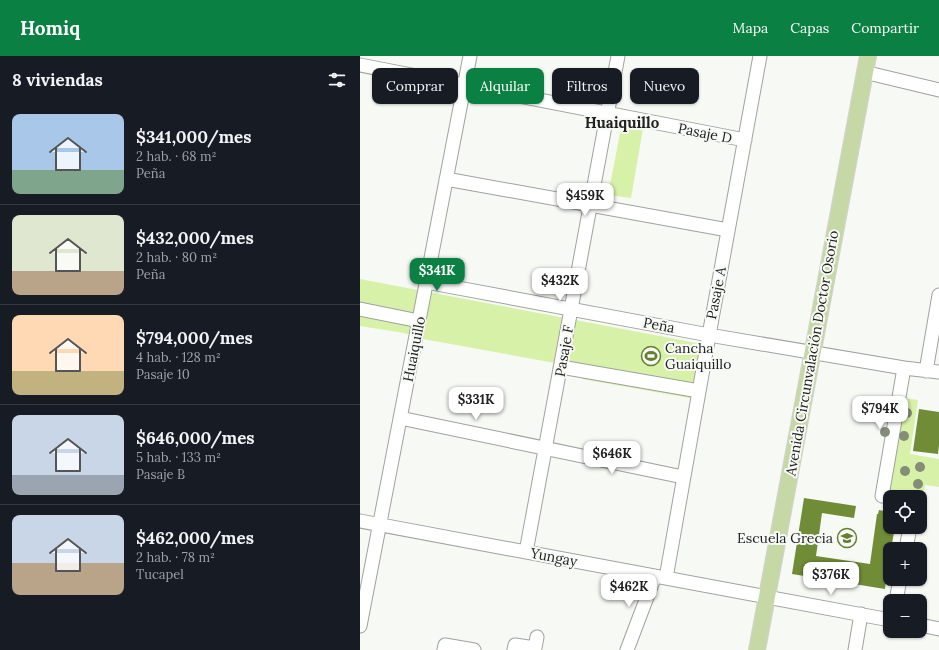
<!DOCTYPE html>
<html lang="es">
<meta charset="utf-8">
<style>
body{margin:0;font-family:Lora,serif;background:#20242c;color:#f1f3f6;height:100vh;display:flex;flex-direction:column;font-size:15px;white-space:nowrap}
*{box-sizing:border-box;margin:0}
p{font-size:13px;color:#9ea1a6}
.icon{flex:none;width:22px;height:22px;fill:none;stroke:currentColor;stroke-width:2;stroke-linecap:round;stroke-linejoin:round}
.map{position:relative;flex:1;overflow:hidden}
.sheet{display:flex;flex-direction:column;background:#171b24;width:360px}
.sheet>*{flex:none}
.guide{position:absolute;left:12px;top:12px;width:380px;height:36px;display:flex;gap:8px}
.buttons{position:absolute;left:523px;top:434px;display:grid;gap:8px}
.buttons a{display:grid;place-items:center;width:44px;height:44px;border-radius:8px;background:#171b24;box-shadow:0 1px 3px #0004;font-size:20px}
.price{position:absolute;translate:-50% -34px;padding:0 9px;border-radius:8px;background:#fff;color:#222;font-size:13px;line-height:26px;filter:drop-shadow(0 1px 2px #0008)}
.price::after{content:'';position:absolute;left:50%;top:24px;width:12px;height:9px;margin-left:-6px;background:inherit;clip-path:polygon(0 0,100% 0,50% 100%)}
.price.active{background:#0b8043;color:#fff}
ul{padding:0;list-style:none}
li{display:flex;align-items:center;gap:12px;height:100px;padding:0 12px}
li+li{border-top:1px solid #363941}
li span{display:grid;place-items:center;flex:none;width:112px;height:80px;border-radius:8px;color:#555}
li>.icon{margin-inline-start:auto}
span .icon{width:48px;height:48px;fill:#fffc;stroke-width:1}
li b{font-size:17px}
h2{display:flex;justify-content:space-between;align-items:center;height:48px;padding:0 12px;font-size:17px}
.pill{padding:0 14px;border-radius:8px;background:#171b24;box-shadow:0 1px 3px #0004;font-size:14px;line-height:36px}
.pill.active{background:#0b8043;color:#fff}
header{display:flex;align-items:center;gap:24px;box-sizing:border-box;height:56px;padding:0 20px;background:#0b8043;color:#fff}
header strong{font-size:19px}
nav{display:flex;gap:22px;margin-inline-start:auto;font-size:14px}
main{display:flex;flex:1;min-height:0}
.map>svg:first-child{display:block}
.green{fill:#d7f2a8}
.building{fill:#718c36}
.lines{fill:none;stroke-linecap:round;stroke-linejoin:round}
.minor-casing{stroke:#a1a29e;stroke-width:15}
.major-casing{stroke:#d3d3d2;stroke-width:18}
.minor{stroke:#fff;stroke-width:13}
.major{stroke:#c7d8a7;stroke-width:16}
.tree{fill:#868d77}
.labels{text-anchor:middle;dominant-baseline:central;stroke-width:4;stroke-linejoin:round;paint-order:stroke}
.street-label{font-size:14px;fill:#212120;stroke:#f7f9f4}
.poi-label{font-size:14px;fill:#212120;stroke:#f7f9f4;text-anchor:start}
.neighbourhood-label{font-size:15px;font-weight:bold;fill:#212120;stroke:#f7f9f4}
</style>
<header>
<strong>Homiq</strong>
<nav><a>Mapa</a><a>Capas</a><a>Compartir</a></nav>
</header>
<main>
<section class="sheet">
<h2>8 viviendas<svg class="icon" aria-label="filters" viewBox="0 0 24 24"><path d="M4 7h16M4 17h16"/><circle cx="9" cy="7" r="2"/><circle cx="15" cy="17" r="2"/></svg></h2>
<ul>
<li><span style="background:linear-gradient(#a9c7e8 70%,#7fa58c 0)"><svg class="icon" aria-label="home" viewBox="0 0 24 24"><path d="M3 11l9-7 9 7M6 9v11h12V9"/></svg></span><div><b>$341,000/mes</b><p>2 hab. · 68 m²</p><p>Peña</p></div></li>
<li><span style="background:linear-gradient(#dfe7d0 70%,#b9a48a 0)"><svg class="icon" aria-label="home" viewBox="0 0 24 24"><path d="M3 11l9-7 9 7M6 9v11h12V9"/></svg></span><div><b>$432,000/mes</b><p>2 hab. · 80 m²</p><p>Peña</p></div></li>
<li><span style="background:linear-gradient(#ffd9b3 70%,#c2b280 0)"><svg class="icon" aria-label="home" viewBox="0 0 24 24"><path d="M3 11l9-7 9 7M6 9v11h12V9"/></svg></span><div><b>$794,000/mes</b><p>4 hab. · 128 m²</p><p>Pasaje 10</p></div></li>
<li><span style="background:linear-gradient(#c9d6e8 75%,#9aa5b1 0)"><svg class="icon" aria-label="home" viewBox="0 0 24 24"><path d="M3 11l9-7 9 7M6 9v11h12V9"/></svg></span><div><b>$646,000/mes</b><p>5 hab. · 133 m²</p><p>Pasaje B</p></div></li>
<li><span style="background:linear-gradient(#c9d6e8 60%,#b9a48a 0)"><svg class="icon" aria-label="home" viewBox="0 0 24 24"><path d="M3 11l9-7 9 7M6 9v11h12V9"/></svg></span><div><b>$462,000/mes</b><p>2 hab. · 78 m²</p><p>Tucapel</p></div></li>
</ul>
</section>
<div class="map">
<svg width="579" height="594" viewBox="0 0 579 594">
<rect width="100%" height="100%" fill="#f7f9f4"/>
<!-- green -->
<path class="green" d="M264,57l21,4 -14,81 -23,-3z
M0,223l342,65 -7,55 -113,-20v-11l-159,-29 -19,-6 -44,-7z
M543,342l15,2 -8,54 29,5v28l-14,-2 -5,30v-18h-30v13l-4,-1z"/>
<!-- building -->
<path class="building" d="M559,353l20,3v33l-1,9 -25,-3z
M444,442l52,8 -2,12 -32,-5 -6,43 54,8 7,-50h1l1,-4 11,2v15h5l-4,22h-1l-5,40 -93,-15z"/>
<g class="lines">
<!-- minor casing -->
<g class="minor-casing">
<path id="minor" d="M0,9l385,75
M504,16l75,18
M86,123l282,51
M66,226l283,53 195,33 35,4
M0,253l59,12
M201,311l138,24
M566,315l13,-76
M40,362l283,59
M522,440l22,-128
M0,465l530,99
M546,493l4,-22
M166,496l92,-496
M306,522l43,-243 51,-279
M536,545l4,-22
M560,569l19,4
M0,570l110,-570
M84,594l1,-5 29,5
M154,594l1,-5 20,3 2,-11
M267,594l28,-74
M495,594l6,-36"/>
</g>
<!-- major casing -->
<g class="major-casing">
<path id="major" d="M397,594l111,-594"/>
</g>
<!-- minor -->
<use href="#minor" class="minor"/>
<!-- major -->
<use href="#major" class="major"/>
</g>
<!-- trees -->
<g class="tree">
<circle cx="530" cy="349" r="5"/>
<circle cx="547" cy="357" r="5"/>
<circle cx="525" cy="376" r="5"/>
<circle cx="544" cy="380" r="5"/>
<circle cx="560" cy="411" r="5"/>
<circle cx="545" cy="415" r="5"/>
<circle cx="558" cy="428" r="5"/>
</g>
<!-- icons -->
<defs>
<g id="stadium-ring" transform="scale(1)"><circle r="9.5" fill="#f7f9f4" stroke="#657e30" stroke-width="1.5"/><path d="M0-5a6.5 5 0 1 0 0 10a6.5 5 0 1 0 0-10ZM-3.5-1.8h7v3.6h-7Z" fill="#657e30"/></g>
<g id="school-ring" transform="scale(1)"><circle r="9.5" fill="#f7f9f4" stroke="#657e30" stroke-width="1.5"/><path d="M0-5L7-2L0 1L-7-2ZM-4 1L0 2.5L4 1V4Q0 6-4 4Z" fill="#657e30"/></g>
</defs>
<g fill-rule="evenodd">
<use href="#stadium-ring" x="291" y="300"/>
<use href="#school-ring" x="487" y="482"/>
</g>
<g class="labels">
<!-- street labels -->
<g class="street-label">
<text transform="translate(345 77) rotate(11)">Pasaje D</text>
<text transform="translate(356 237) rotate(-79)">Pasaje A</text>
<text transform="translate(299 269) rotate(11)">Peña</text>
<text transform="translate(54 293) rotate(-79)">Huaiquillo</text>
<text transform="translate(204 295) rotate(-80)">Pasaje F</text>
<text transform="translate(452 297) rotate(-80)">Avenida Circunvalación Doctor Osorio</text>
<text transform="translate(194 501) rotate(11)">Yungay</text>
</g>
<!-- poi labels -->
<g class="poi-label">
<text x="305" y="292">Cancha<tspan x="305" dy="16">Guaiquillo</tspan></text>
<text x="473" y="482" text-anchor="end">Escuela Grecia</text>
</g>
<!-- neighbourhood labels -->
<g class="neighbourhood-label">
<text x="262" y="66">Huaiquillo</text>
</g>
</g>
</svg>
<div class="buttons">
<a><svg class="icon" aria-label="locate" viewBox="0 0 24 24"><circle cx="12" cy="12" r="6"/><path d="M12 2v4M12 18v4M2 12h4M18 12h4"/></svg></a>
<a>+</a>
<a>−</a>
</div>
<b class="price" style="left:225px;top:161px">$459K</b>
<b class="price active" style="left:77px;top:236px">$341K</b>
<b class="price" style="left:200px;top:246px">$432K</b>
<b class="price" style="left:116px;top:365px">$331K</b>
<b class="price" style="left:520px;top:374px">$794K</b>
<b class="price" style="left:252px;top:419px">$646K</b>
<b class="price" style="left:471px;top:540px">$376K</b>
<b class="price" style="left:269px;top:552px">$462K</b>
<div class="guide">
<a class="pill">Comprar</a>
<a class="pill active">Alquilar</a>
<a class="pill">Filtros</a>
<a class="pill">Nuevo</a>
</div>
</div>
</main>
